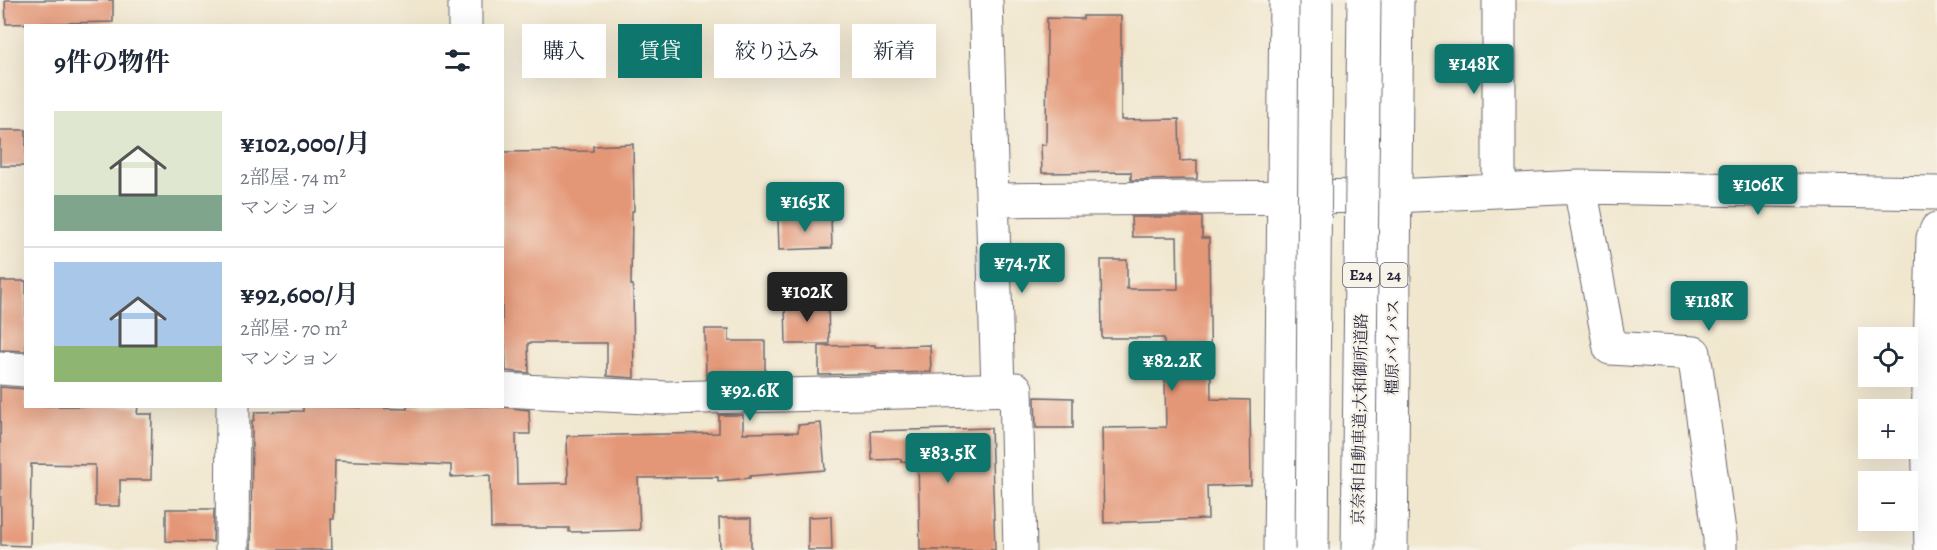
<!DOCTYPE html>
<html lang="ja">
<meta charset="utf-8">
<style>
body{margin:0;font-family:Alegreya,"Noto Serif JP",serif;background:#f6f6f7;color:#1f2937;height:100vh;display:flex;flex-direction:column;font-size:22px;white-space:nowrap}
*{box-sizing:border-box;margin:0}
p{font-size:20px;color:#747a83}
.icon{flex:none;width:33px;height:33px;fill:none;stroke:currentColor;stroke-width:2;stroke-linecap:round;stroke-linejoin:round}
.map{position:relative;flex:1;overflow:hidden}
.panel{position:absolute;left:24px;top:24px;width:480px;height:384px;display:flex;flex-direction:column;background:#fff;border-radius:0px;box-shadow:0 6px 24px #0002}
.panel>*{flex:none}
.top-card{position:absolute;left:522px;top:24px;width:570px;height:54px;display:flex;gap:12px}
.fabs{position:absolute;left:1858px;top:327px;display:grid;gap:12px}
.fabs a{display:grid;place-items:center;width:60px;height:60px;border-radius:0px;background:#fff;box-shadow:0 6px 24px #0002;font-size:30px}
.price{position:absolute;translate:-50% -51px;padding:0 14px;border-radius:6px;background:#0f766e;color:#fff;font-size:20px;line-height:39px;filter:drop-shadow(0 2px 3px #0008)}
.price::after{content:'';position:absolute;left:50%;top:36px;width:18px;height:14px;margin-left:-9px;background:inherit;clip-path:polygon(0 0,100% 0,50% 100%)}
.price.on{background:#222;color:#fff}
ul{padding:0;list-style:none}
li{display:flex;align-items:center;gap:18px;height:150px;padding:0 30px}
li+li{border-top:2px solid #e0e1e3}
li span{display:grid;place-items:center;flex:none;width:168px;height:120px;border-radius:0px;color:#555}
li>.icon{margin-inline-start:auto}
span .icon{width:72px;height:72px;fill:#fffc;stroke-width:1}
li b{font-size:26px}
h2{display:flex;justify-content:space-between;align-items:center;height:72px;padding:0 30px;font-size:26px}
.pill{padding:0 21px;border-radius:0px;background:#fff;box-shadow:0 6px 24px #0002;font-size:21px;line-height:54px}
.pill.on{background:#0f766e;color:#fff}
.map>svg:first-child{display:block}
.building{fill:#e49777}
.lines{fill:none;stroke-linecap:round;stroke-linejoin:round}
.street-casing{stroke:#6a676f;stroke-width:35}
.highway-casing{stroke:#6a676f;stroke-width:35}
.street{stroke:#fff;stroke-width:33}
.highway{stroke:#fff;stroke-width:33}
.highway-bridge-casing{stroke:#6a676f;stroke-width:35;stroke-linecap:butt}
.highway-bridge{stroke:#fff;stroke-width:33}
.labels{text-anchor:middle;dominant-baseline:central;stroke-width:4.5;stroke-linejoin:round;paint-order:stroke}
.shield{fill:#f7f3e8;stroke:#62616f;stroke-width:1.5}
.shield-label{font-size:15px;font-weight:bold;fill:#22223b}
.street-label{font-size:16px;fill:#22223b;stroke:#f7f3e8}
</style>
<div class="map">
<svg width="1937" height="550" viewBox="0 0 1937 550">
<rect width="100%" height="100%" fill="#f7f3e8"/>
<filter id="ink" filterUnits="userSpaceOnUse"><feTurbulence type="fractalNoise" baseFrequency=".0167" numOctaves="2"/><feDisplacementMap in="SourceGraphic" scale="12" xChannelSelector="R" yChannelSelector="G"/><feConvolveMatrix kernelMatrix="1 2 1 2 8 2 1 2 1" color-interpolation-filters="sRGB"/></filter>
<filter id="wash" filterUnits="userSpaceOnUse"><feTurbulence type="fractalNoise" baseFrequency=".008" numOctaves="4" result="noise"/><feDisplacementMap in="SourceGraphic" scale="24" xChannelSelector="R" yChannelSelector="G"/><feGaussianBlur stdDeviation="1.35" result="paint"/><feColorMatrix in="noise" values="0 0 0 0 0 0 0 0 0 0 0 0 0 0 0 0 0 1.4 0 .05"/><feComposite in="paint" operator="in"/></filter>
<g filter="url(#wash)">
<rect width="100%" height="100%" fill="#f1e7cf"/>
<g id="blocks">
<!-- building -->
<path class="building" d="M5,0h108v22l-107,2z
M1083,16h38v104l58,-1 1,42 17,-1v19l-66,1v-8l-89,1 -1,-28h5l1,-127 36,1z
M0,130h26v36h-26z
M633,144l1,67h-2l-1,74h2l1,93 -27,-2v-33h-79l1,30 -23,-2 -1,-27h-3v-192l91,-1v-5z
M831,216l1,32 -53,2 -1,-32z
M1131,217h71v21h7l2,161 39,1 1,85 -44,1 1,33 -104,4 -2,-95 64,-1 -2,-89h-62l-1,-78h26v29h51l-1,-52h-45z
M1,281h25v70l-26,-1z
M828,302l1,42h-43l-1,-41z
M705,329h24v12h36v36l-59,1z
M875,345v2l55,-2 1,27 -112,3v-29z
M0,387l26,2v17h112l-1,8h15l-1,66h-31v26h-25v-41l-64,-1 -1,82 -29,-1z
M1035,397l38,1v30h-37z
M303,406l104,3v-3h87l35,4 1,24h-14l1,50 51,-1 -1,-47 152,-3v-18h24v18l55,-1v-7l23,-2 4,47 -75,6v2l-32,3v-4l-80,1 2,52 -71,2v-4h-78l-1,-53 -39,2v-12l-116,-5 -1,59h-3l1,31h-81l1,-129 2,-1 1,-8 48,-1z
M991,428l4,122h-75l-2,-89 -17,1v-3l-29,1 -1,-29z
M166,509h48l-1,33 -47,-1z
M831,516l1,34h-24v-33z
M719,518h32v32h-31z"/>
</g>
</g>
<g filter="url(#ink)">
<use href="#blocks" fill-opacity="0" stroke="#6a676f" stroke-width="1.5"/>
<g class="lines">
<!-- street casing -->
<g class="street-casing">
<path id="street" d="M465,0v26
M986,0l12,389
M1499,0v190
M1580,187l30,161 84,5 26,185v12
M993,200l402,-4 185,-9 357,6
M0,368l26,2
M502,390l165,8 349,-9 4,161
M232,550l1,-144
M1931,550l-3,-122 5,-190 4,-9"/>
</g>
<!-- highway casing -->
<g class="highway-casing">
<path id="highway" d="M1280,550l6,-550
M1391,550l6,-550"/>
</g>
<!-- street -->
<use href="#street" class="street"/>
<!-- highway -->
<use href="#highway" class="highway"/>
<!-- highway-bridge casing -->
<g class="highway-bridge-casing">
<path id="highway-bridge" d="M1312,550l4,-550
M1358,550l6,-550"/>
</g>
<!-- highway-bridge -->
<use href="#highway-bridge" class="highway-bridge"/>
</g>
</g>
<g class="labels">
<!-- shield labels -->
<g class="shield">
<rect x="1343" y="263" width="36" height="24" rx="4.5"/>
<rect x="1380.5" y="263" width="27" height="24" rx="4.5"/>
</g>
<g class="shield-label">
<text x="1361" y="275">E24</text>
<text x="1394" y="275">24</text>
</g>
<!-- street labels -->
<g class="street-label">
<text transform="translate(1393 347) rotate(-89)">橿原バイパス</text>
<text transform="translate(1360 419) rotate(-89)">京奈和自動車道;大和御所道路</text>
</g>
</g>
</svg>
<div class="fabs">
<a><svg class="icon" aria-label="locate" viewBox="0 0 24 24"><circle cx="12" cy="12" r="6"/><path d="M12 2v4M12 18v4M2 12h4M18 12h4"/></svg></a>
<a>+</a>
<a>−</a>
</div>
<b class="price" style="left:1474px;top:95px">¥148K</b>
<b class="price" style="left:1758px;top:216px">¥106K</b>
<b class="price" style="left:805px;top:233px">¥165K</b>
<b class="price" style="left:1022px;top:294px">¥74.7K</b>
<b class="price on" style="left:807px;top:323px">¥102K</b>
<b class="price" style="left:1709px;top:332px">¥118K</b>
<b class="price" style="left:1172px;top:392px">¥82.2K</b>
<b class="price" style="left:750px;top:422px">¥92.6K</b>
<b class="price" style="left:948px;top:484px">¥83.5K</b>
<div class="top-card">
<a class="pill">購入</a>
<a class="pill on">賃貸</a>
<a class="pill">絞り込み</a>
<a class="pill">新着</a>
</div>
<section class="panel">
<h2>9件の物件<svg class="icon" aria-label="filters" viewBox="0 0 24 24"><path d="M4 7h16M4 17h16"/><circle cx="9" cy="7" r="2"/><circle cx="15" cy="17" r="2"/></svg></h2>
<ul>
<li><span style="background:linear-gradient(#dfe7d0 70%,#7fa58c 0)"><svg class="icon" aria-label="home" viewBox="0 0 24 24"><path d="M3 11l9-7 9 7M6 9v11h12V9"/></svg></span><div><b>¥102,000/月</b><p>2部屋 · 74 m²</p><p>マンション</p></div></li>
<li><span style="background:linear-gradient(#a9c7e8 70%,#8fb573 0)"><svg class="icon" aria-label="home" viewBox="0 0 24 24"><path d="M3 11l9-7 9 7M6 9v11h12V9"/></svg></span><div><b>¥92,600/月</b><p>2部屋 · 70 m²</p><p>マンション</p></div></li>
</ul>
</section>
</div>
